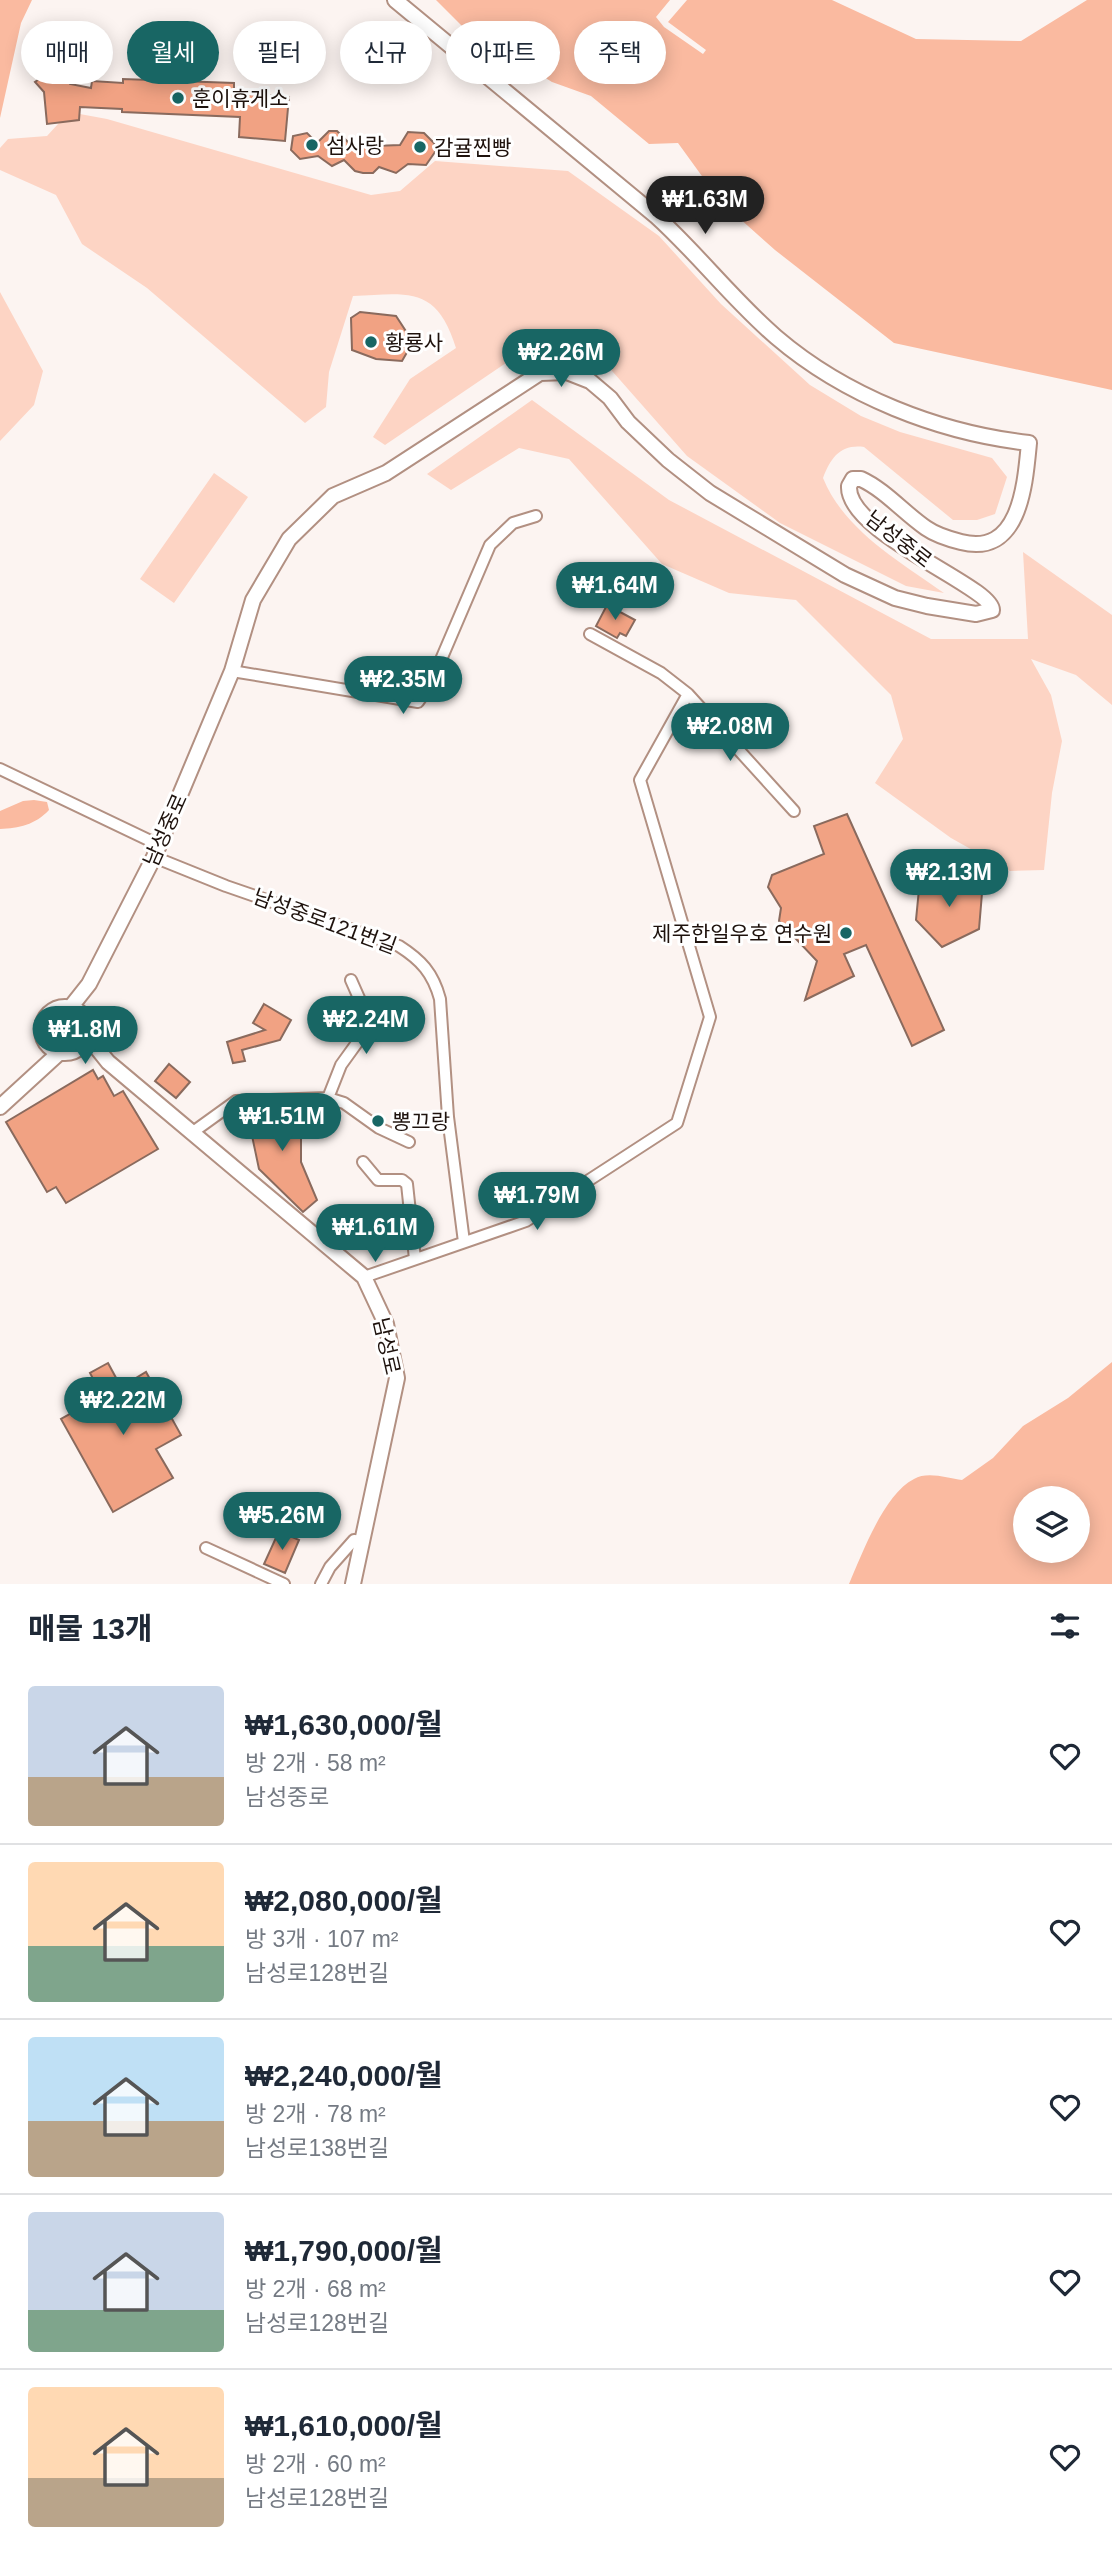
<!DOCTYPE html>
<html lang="ko">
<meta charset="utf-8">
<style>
body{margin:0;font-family:Arial,"Noto Sans KR",sans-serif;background:#f6f6f7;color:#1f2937;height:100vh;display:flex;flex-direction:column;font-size:26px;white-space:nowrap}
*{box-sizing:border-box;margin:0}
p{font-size:23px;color:#747a83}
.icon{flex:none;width:38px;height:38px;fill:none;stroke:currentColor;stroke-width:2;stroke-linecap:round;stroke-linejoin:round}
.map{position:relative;height:1584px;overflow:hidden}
.sheet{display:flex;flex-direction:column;background:#fff;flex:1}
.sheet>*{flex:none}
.top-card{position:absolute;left:21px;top:21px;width:700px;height:63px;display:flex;gap:14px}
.fabs{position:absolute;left:1013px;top:1486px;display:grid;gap:14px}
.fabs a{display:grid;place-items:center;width:77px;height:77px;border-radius:50%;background:#fff;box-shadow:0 4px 18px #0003;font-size:35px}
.price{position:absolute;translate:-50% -60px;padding:0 16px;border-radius:24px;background:#186664;color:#fff;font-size:23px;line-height:46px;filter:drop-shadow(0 2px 4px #0008)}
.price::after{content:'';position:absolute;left:50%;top:42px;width:21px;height:16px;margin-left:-10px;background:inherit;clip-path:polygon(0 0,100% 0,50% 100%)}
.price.active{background:#222;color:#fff}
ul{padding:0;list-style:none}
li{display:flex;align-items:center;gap:21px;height:175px;padding:0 28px}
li+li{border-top:2px solid #e0e1e3}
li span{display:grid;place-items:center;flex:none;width:196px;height:140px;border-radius:7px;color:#555}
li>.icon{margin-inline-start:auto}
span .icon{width:84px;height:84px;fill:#fffc;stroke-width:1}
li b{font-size:30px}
h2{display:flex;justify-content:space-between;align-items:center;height:84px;padding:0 28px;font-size:30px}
.pill{padding:0 24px;border-radius:32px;background:#fff;box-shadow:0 4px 18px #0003;font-size:24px;line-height:63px}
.pill.active{background:#186664;color:#fff}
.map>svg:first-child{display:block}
.green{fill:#fdd4c4}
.water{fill:#fabaa0;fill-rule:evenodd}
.building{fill:#f1a283;stroke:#8a6a5d;stroke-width:2}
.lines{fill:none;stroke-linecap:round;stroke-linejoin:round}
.minor-casing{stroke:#b29082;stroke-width:14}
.tertiary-casing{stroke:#b29082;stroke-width:18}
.minor{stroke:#fff;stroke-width:10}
.tertiary{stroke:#fff;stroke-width:14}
.poi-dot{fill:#186664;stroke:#fff;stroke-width:2.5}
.labels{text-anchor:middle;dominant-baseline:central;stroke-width:6;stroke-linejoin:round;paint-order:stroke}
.poi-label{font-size:21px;fill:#1e120d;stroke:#fff;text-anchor:start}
.street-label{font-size:21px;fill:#1e120d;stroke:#fff}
</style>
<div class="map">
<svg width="1112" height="1584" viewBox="0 0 1112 1584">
<rect width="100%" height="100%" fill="#fcf4f1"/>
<!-- green -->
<path class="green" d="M69,112l38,7 264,76 29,-4 35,-30 133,10 91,65 62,68 89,81 51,31 39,16 92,26 15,19 -12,37 -18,6h-24l-89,-73c-23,-3 -33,10 -41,31 21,52 77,84 121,115l-38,-7 -126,-63 -93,-67 -89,-101 -61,-13 -152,103 -12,-8 37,-58 46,-31c-19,-62 -47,-55 -103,-52l-24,76 -3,35 -21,16 -158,-135 -65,-44 -26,-49 -56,-25v-22l8,-9 39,-3z
M0,292l43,79 -9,34 -34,36z
M532,400l137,100 262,139h97l-5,-87 89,63v90l-36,-30 -45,-16 20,36 11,46 -10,52 -8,77 -34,1 -59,-33 -76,-55 28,-44 -12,-44 -95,-95 -67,-7 -67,-29 -93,-105 -50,-11 -68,42 -24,-16z
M214,473l34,24 -74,106 -34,-24z"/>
<!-- water -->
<path class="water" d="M0,0h32l-11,23 -21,95z
M436,0h234l-14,17 8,10 39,27 3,-4 -38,-28 19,-22h145l84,39 105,2 66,-41h25v390l-218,-47 -119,-93 -55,-49 -42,-58 -29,1 -58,-48 -39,-14 -89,-55z
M34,800l13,2 2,8c-14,15 -30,18 -49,19v-18l23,-10z
M1112,1362v222h-263c13,-30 35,-90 65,-105 13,-8 34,-1 48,1l31,-22 30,-32 45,-28zM1026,1498h52v52h-52z"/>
<!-- building -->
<path class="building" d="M72,57l-5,17 3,10 21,4 1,-7 31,2v-4l111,4v10l55,4 -4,44 -46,-4 1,-20 -118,-5v-3l-42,-2 -1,13 -32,4 -3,-32 -9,-10z
M329,131h8l16,16 15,-5 6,4 26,-1 8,-13 16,1 10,10 1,9 -9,13 -18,-1 -12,9 -17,-6 -6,6h-10l-8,-2 -11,-11 -12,6 -14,-10 -18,3 -9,-9 2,-14 14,-3 10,10z
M360,312l36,4 17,26 -11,19 -26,-2 -24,-9 -1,-32z
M607,605l28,15 -9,16 -6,-3 -3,5 -21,-12z
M847,814l97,216 -32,16 -46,-101 -22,9 10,22 -49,24 12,-39 -38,-40 2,-13 -13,-21 4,-12 52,-21 -10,-28z
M952,871l30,22 -3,36 -37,18 -26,-27 3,-31z
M264,1004l27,16 -11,20 -38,10 3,11 -12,2 -6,-21 38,-12 -12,-7z
M169,1064l21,18 -14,16 -21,-17z
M93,1070l5,9 5,-3 11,20 9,-5 35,58 -92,54 -10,-16 -9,5 -41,-70z
M301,1107v55l16,38 -14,12 -44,-43 -12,-57z
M108,1363l13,24 25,-15 35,63 -25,14 17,29 -60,34 -52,-93 41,-23 -12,-23z
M279,1531l20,9 -14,33 -21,-9z"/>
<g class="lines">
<!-- minor casing -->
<g class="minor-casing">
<path id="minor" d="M232,671l186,31 13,-19 59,-138 23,-22 23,-7
M688,694l106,117
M0,769l159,76
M154,857l72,29 173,60c22,14 34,27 41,53l8,118 16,125
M351,980l19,43
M328,1098l13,-33 44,-61
M193,1132l43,-31 92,-3 16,5 35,25 30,14
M363,1162l15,18h24l5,4 8,75
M364,1277l162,-56 151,-98 33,-106 -70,-237 48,-86 -27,-21 -71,-39
M206,1548l78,36
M321,1584l9,-17 24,-27 8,1"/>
</g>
<!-- tertiary casing -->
<g class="tertiary-casing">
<path id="tertiary" d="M42 1030a23 23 0 1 1 46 0a23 23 0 1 1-46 0Z
M70,1008l19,-24 65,-127 78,-186 21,-71 36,-61 44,-43 53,-23 154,-100 27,-1 23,9 20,17 18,24 40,38 42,33 135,82 50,23 32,8 49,8 16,-4c1,-23 -146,-77 -143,-124l4,-7h8c24,11 43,34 65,49 10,7 23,11 35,14 59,15 64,-57 68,-99 -90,-10 -184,-47 -253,-106 -43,-37 -78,-83 -120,-121l-261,-216
M88,1037l20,25 256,215 22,47 11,54 -44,206
M0,1107l59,-54"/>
</g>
<!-- minor -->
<use href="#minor" class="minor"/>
<!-- tertiary -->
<use href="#tertiary" class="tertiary"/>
</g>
<!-- markers -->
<g class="poi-dot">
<circle cx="178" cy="98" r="7"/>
<circle cx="312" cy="145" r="7"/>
<circle cx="420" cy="147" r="7"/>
<circle cx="371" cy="342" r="7"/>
<circle cx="846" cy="933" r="7"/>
<circle cx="378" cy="1121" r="7"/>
</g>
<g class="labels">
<!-- poi labels -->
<g class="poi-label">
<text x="192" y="98">훈이휴게소</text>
<text x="326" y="145">섬사랑</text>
<text x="434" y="147">감귤찐빵</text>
<text x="385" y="342">황룡사</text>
<text x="832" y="933" text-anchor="end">제주한일우호 연수원</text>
<text x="392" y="1121">뽕끄랑</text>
</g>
<!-- street labels -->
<g class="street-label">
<text transform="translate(899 539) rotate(38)">남성중로</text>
<text transform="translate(165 830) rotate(-66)">남성중로</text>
<text transform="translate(325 921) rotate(20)">남성중로121번길</text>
<text transform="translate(387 1346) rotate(77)">남성로</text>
</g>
</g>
</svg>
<div class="fabs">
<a><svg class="icon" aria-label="layers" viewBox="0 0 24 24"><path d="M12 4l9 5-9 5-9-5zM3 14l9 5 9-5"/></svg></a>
</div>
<b class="price active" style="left:705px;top:236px">₩1.63M</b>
<b class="price" style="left:561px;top:389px">₩2.26M</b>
<b class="price" style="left:615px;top:622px">₩1.64M</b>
<b class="price" style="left:403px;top:716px">₩2.35M</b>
<b class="price" style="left:730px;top:763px">₩2.08M</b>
<b class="price" style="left:949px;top:909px">₩2.13M</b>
<b class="price" style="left:366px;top:1056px">₩2.24M</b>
<b class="price" style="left:85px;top:1066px">₩1.8M</b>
<b class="price" style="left:282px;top:1153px">₩1.51M</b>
<b class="price" style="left:537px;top:1232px">₩1.79M</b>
<b class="price" style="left:375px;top:1264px">₩1.61M</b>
<b class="price" style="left:123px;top:1437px">₩2.22M</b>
<b class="price" style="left:282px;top:1552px">₩5.26M</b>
<div class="top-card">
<a class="pill">매매</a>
<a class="pill active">월세</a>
<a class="pill">필터</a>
<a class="pill">신규</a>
<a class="pill">아파트</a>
<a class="pill">주택</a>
</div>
</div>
<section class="sheet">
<h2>매물 13개<svg class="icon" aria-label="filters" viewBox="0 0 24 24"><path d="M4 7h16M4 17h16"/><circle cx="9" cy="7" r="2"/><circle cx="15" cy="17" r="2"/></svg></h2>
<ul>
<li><span style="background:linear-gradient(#c9d6e8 65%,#b9a48a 0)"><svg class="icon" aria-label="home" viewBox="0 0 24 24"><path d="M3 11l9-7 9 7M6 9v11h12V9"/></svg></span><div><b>₩1,630,000/월</b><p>방 2개 · 58 m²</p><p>남성중로</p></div><svg class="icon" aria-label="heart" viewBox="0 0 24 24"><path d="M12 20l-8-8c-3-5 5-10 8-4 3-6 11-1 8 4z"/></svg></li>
<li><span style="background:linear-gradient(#ffd9b3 60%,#7fa58c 0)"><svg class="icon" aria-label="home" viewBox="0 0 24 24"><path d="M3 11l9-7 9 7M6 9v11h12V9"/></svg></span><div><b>₩2,080,000/월</b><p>방 3개 · 107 m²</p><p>남성로128번길</p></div><svg class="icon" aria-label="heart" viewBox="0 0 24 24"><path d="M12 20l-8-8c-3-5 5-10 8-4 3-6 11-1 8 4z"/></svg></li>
<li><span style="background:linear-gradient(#bfe0f5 60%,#b9a48a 0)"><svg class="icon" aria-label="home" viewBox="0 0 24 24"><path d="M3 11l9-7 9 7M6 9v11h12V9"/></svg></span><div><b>₩2,240,000/월</b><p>방 2개 · 78 m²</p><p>남성로138번길</p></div><svg class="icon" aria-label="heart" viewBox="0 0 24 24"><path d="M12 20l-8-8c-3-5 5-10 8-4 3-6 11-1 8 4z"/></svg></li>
<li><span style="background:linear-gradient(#c9d6e8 70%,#7fa58c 0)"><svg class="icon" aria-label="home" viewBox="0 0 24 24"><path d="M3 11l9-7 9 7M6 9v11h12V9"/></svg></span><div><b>₩1,790,000/월</b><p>방 2개 · 68 m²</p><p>남성로128번길</p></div><svg class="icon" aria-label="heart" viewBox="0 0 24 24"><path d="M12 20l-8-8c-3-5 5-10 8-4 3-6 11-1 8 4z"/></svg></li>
<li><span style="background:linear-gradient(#ffd9b3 65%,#b9a48a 0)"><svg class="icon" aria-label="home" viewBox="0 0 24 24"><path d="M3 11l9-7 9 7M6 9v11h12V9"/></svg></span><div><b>₩1,610,000/월</b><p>방 2개 · 60 m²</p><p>남성로128번길</p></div><svg class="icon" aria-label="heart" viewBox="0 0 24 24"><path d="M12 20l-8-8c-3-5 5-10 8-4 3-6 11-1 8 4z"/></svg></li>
</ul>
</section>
